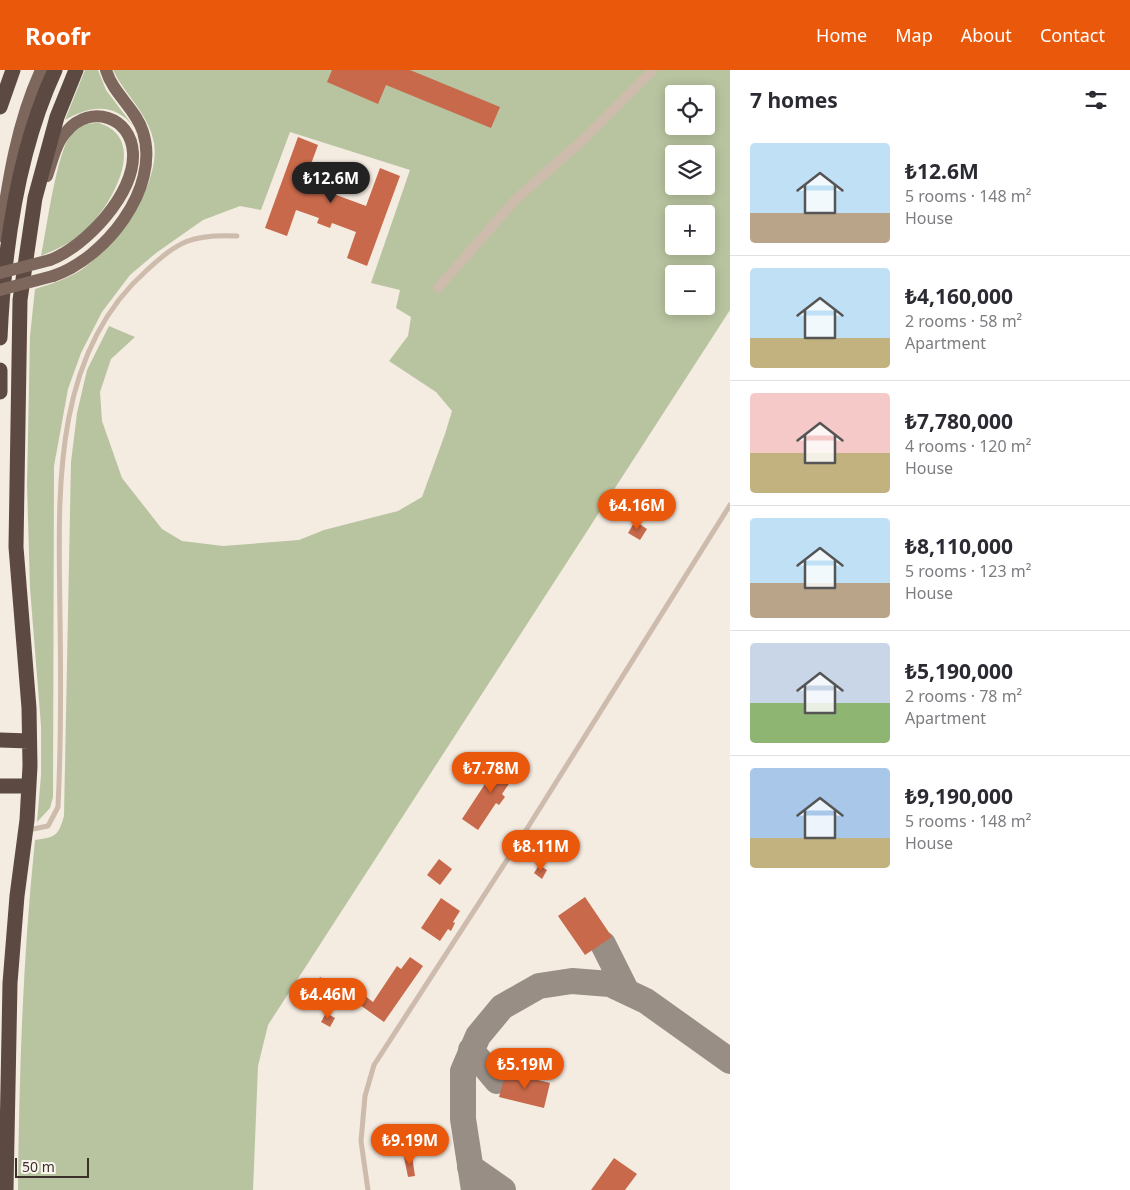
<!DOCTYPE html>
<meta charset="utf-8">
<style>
body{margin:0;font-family:"Noto Sans",sans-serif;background:#f7f7f7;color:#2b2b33;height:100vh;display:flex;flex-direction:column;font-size:19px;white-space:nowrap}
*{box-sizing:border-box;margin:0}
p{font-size:16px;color:#7c7c81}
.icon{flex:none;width:28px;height:28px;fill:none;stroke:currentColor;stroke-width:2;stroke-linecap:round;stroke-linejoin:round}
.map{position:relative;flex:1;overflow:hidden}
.panel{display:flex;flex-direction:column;background:#fff;width:400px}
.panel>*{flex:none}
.controls{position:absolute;left:665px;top:15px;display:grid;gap:10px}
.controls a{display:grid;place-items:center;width:50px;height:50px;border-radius:5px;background:#fff;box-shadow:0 2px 12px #0003;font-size:25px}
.scale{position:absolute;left:15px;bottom:12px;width:74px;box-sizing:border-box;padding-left:5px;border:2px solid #3b302b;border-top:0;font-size:14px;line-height:18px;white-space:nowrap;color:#3b302b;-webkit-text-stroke:4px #fbf5ee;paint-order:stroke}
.price{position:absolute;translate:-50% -42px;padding:0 11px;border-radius:18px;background:#ea580c;color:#fff;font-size:16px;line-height:32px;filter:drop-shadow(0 1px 2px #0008)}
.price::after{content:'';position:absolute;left:50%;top:30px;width:15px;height:11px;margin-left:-8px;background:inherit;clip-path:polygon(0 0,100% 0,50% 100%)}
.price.on{background:#222;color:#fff}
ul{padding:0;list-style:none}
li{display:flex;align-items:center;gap:15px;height:125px;padding:0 20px}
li+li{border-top:1px solid #e1e1e2}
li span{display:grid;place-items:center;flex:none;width:140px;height:100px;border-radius:5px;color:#555}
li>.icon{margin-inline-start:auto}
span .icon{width:60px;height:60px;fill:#fffc;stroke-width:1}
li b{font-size:21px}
h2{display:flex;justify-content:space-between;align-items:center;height:60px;padding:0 20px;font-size:21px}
header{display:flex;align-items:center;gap:30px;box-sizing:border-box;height:70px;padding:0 25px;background:#ea580c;color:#fff}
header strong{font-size:24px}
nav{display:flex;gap:28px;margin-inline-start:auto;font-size:18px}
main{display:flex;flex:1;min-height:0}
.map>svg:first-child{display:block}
.green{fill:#b8c4a0;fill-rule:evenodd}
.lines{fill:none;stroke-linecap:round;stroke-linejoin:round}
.taxiway{stroke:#988e86;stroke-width:26}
.building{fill:#c8694b}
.lane{stroke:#cdbbac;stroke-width:5}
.street{stroke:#cdbbac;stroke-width:10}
.primary{stroke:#7d675c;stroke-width:12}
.highway{stroke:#5c4a42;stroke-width:15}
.primary-bridge{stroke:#7d675c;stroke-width:12}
</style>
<header>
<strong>Roofr</strong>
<nav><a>Home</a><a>Map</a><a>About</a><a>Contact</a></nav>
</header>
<main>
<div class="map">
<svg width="730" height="1120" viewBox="0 0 730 1120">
<rect width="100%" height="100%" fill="#f4ebe1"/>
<!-- green -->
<path class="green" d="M85,0h13l8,20 28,37c-20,-25 -44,-21 -69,-7z
M113,0h617v240l-462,715 -10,41 -5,124h-235c1,-117 5,-234 17,-350 20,-3 23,-3 29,-24l7,-354 6,-49 10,-43 22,-44 26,11 -24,22 -11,33 2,29 20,57 40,51 20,12 41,5 76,-6 25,-10 74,-19 24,-14 23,-63 7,-23 -16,-19 -47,-31 19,-25 3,-19 -15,-9 4,-18 -29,-7 39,-113 -120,-38 -29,78 -21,-4 -37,14 -47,33 -26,22 -28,37 -21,41 -13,36 -14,77 -1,331 -3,11 -13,14 4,-47v-49l-11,-138 -3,-103 3,-149 5,-47c16,-5 32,-10 46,-19 33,-23 80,-84 73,-127 -5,-29 -29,-48 -41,-73zM674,24h32v32h-32zM674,84h32v32h-32zM674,144h32v32h-32zM674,204h32v32h-32z
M99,53c51,16 12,82 -12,106 -13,13 -30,20 -46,27 6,-29 15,-101 30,-122 6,-9 18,-11 28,-11z"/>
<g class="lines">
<!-- taxiway -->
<path class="taxiway" d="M603,874l24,48
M471,980l26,31
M470,1097l33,23
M474,1120l-11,-71v-48l15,-35 24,-29 37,-21 33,-5 38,3 36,17 84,60"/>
</g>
<!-- building -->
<path class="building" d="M332,0h78l90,37 -9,21 -105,-43 -8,19 -51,-22z
M298,67l20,8 -14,38 62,23 14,-38 20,8 -33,90 -20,-8 9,-26 -24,-9 -2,5 -13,-5 2,-5 -23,-8 -9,26 -22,-8z
M635,451l12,8 -7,11 -12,-7z
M502,688l17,11 -17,25 3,3 -6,8 -3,-2 -18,27 -16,-11z
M439,789l13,10 -12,16 -13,-10z
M539,795l8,5 -5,9 -8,-6z
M585,827l27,40 -27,18 -27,-39z
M441,828l19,13 -7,11 2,1 -4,8 -3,-2 -8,12 -19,-13z
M410,887l13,9 -39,56 -31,-22 7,-8 13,10 24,-36 4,3z
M320,907l7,4 -5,10 -8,-4z
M326,943l9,5 -5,9 -9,-5z
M506,1002l44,11 -6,25 -45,-11z
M412,1086l3,20 -7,1 -4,-20z
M614,1088l23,16 -12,16h-34z"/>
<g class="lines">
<!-- lane -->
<path class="lane" d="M28,760l20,-4 10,-19c3,-62 3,-126 2,-189 -1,-118 -11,-261 86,-347 33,-30 45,-37 91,-35
M368,1120l-7,-49 4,-45 9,-31 144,-222 212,-338"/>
<!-- street -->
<path class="street" d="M438,218l78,-89 69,-61 68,-68"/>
<!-- primary -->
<path class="primary" d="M47,106c5,-14 9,-34 20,-45 23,-27 64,-15 66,22 2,41 -47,93 -83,107
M0,166c8,-56 17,-114 41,-166
M53,206c51,-17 108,-87 90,-144 -7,-23 -30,-38 -37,-62"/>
<!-- highway -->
<path class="highway" d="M0,37l13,-37
M0,268c4,-90 17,-186 55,-268
M0,300v22
M0,670l29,1
M0,716h29
M6,1120l4,-207 7,-87 10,-76 3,-54 -1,-58 -13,-161 4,-247 15,-102 22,-81 19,-47"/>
<!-- primary-bridge -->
<path class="primary-bridge" d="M0,203l50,-13
M0,220l53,-14"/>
</g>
</svg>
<div class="controls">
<a><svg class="icon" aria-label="locate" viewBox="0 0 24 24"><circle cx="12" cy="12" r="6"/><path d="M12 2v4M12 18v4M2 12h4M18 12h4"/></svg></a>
<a><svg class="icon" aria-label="layers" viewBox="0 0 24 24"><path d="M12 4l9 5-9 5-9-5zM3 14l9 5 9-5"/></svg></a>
<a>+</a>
<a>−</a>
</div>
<div class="scale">50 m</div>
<b class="price on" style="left:331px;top:134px">₺12.6M</b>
<b class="price" style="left:637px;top:461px">₺4.16M</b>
<b class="price" style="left:491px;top:724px">₺7.78M</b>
<b class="price" style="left:541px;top:802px">₺8.11M</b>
<b class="price" style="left:328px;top:950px">₺4.46M</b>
<b class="price" style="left:525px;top:1020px">₺5.19M</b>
<b class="price" style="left:410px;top:1096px">₺9.19M</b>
</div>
<section class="panel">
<h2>7 homes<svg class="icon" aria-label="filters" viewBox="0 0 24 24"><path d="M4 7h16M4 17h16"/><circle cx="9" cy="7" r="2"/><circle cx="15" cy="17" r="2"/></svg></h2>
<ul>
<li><span style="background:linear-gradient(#bfe0f5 70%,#b9a48a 0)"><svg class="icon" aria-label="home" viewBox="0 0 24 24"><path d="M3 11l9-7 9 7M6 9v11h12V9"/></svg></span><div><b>₺12.6M</b><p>5 rooms · 148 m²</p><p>House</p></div></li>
<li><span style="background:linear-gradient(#bfe0f5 70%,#c2b280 0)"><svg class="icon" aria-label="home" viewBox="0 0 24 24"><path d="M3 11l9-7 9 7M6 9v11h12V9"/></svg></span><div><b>₺4,160,000</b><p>2 rooms · 58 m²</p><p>Apartment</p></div></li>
<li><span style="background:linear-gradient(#f6c9c9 60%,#c2b280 0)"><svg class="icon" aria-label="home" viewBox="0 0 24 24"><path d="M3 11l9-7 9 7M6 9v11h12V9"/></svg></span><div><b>₺7,780,000</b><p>4 rooms · 120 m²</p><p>House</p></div></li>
<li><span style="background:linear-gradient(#bfe0f5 65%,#b9a48a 0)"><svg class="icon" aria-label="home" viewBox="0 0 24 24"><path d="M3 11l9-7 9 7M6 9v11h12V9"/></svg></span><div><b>₺8,110,000</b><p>5 rooms · 123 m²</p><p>House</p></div></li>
<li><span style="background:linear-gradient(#c9d6e8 60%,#8fb573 0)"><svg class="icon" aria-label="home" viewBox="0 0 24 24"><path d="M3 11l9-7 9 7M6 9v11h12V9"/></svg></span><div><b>₺5,190,000</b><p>2 rooms · 78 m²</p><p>Apartment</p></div></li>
<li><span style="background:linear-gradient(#a9c7e8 70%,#c2b280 0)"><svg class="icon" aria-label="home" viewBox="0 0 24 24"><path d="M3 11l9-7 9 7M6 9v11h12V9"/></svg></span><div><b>₺9,190,000</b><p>5 rooms · 148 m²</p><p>House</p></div></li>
</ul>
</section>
</main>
